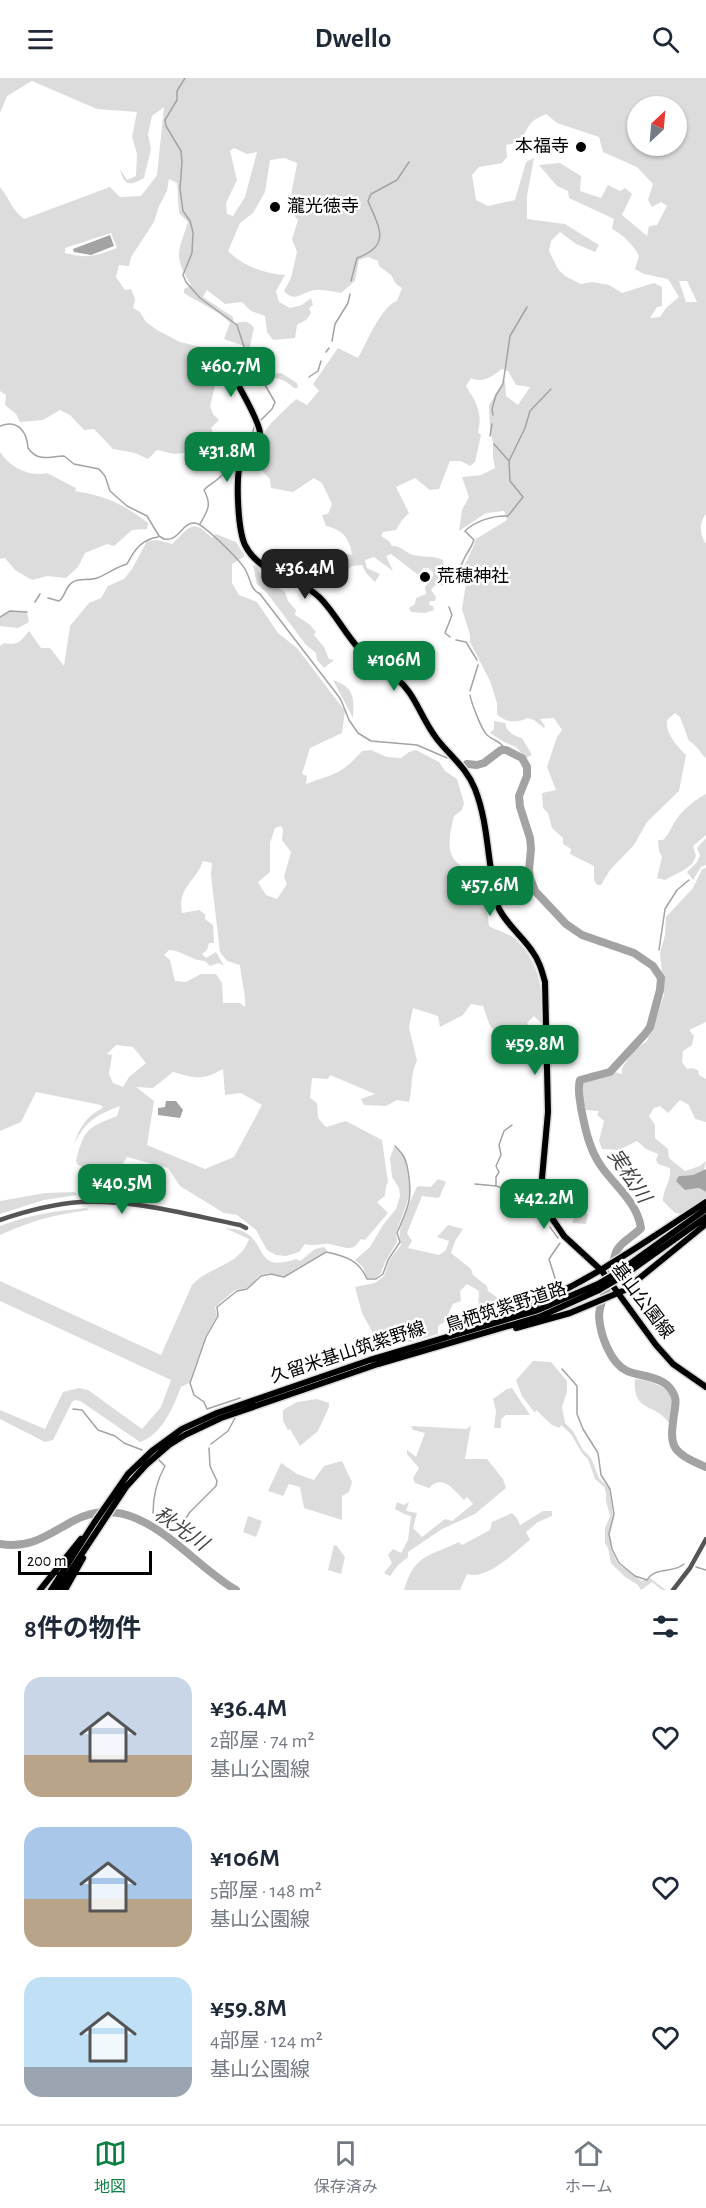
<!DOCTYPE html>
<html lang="ja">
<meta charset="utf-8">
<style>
body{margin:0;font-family:"Alegreya Sans","Noto Sans JP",sans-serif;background:#f2f2f3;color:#1f2937;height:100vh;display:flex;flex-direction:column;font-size:22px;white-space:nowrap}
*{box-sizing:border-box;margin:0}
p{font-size:20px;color:#747a83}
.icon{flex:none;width:33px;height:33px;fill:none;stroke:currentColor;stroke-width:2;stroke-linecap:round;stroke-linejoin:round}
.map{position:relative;height:1512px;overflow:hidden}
.details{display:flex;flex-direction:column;background:#fff;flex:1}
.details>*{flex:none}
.needle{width:39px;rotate:26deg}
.tools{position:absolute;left:627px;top:18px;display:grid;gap:12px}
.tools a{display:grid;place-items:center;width:60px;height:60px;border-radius:50%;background:#fff;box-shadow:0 2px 4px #0004;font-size:30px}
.scale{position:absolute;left:18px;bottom:15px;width:134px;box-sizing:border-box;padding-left:6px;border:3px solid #000;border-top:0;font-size:16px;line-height:21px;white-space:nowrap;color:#000;-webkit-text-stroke:4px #fff;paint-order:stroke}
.price{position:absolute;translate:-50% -51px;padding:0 14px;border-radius:12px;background:#0b8043;color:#fff;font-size:20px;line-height:39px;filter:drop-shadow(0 2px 3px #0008)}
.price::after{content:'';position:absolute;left:50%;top:36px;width:18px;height:14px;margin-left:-9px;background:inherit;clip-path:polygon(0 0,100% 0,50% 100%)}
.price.active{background:#222;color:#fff}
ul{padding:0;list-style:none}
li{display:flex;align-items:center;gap:18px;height:150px;padding:0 24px}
li span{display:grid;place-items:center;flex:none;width:168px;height:120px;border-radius:18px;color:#555}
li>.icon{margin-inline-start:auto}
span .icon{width:72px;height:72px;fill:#fffc;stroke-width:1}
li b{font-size:26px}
h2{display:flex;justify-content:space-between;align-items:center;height:72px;padding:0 24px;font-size:26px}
header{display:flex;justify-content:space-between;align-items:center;height:78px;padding:0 24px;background:#fff;font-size:27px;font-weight:700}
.menu{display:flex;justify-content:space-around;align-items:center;height:84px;border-top:2px solid #e0e1e3;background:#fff;font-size:16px;color:#747a83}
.menu a{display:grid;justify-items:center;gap:3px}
.menu .active{color:#0b8043}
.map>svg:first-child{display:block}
.green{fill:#dcdcdc;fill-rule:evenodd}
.water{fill:#a3a3a3}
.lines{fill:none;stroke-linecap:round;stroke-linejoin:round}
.stream{stroke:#a3a3a3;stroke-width:1.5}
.river{stroke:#a3a3a3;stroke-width:8}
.major-casing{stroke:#dbdbdb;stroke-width:9}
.minor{stroke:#555;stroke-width:4.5}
.major{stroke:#000;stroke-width:6}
.major-bridge-casing{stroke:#dbdbdb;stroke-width:9;stroke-linecap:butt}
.major-bridge{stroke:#000;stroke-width:6}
.poi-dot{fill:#000;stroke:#fff;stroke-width:2}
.labels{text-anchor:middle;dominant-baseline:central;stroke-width:5;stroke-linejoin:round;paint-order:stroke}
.poi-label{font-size:18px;fill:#000;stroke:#fff;text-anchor:start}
.street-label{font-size:18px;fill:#000;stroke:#fff}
.water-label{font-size:20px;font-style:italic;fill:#444;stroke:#fff}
</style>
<header><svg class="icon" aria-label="menu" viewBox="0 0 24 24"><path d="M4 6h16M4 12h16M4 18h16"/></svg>Dwello<svg class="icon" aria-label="search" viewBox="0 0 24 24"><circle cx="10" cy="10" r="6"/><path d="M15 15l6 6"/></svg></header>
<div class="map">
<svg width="706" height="1512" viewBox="0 0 706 1512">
<rect width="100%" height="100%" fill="#fff"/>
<!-- green -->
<path class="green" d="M0,0h706v436c-8,10 -6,20 0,30v214c-7,-6 -9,-13 -17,-17l-9,-24 -5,-4 -8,7c-2,13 10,26 19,35l-7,36 -32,31 -13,23 -24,25 -9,15h-4l-3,-5v-14l-24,-12 1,-5 -8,-5v-6l-11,-10 -4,-15 -5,-5 -1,-15 14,-3 -9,-23 10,-30 5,-7 -8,-12 -14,1 5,7 -1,2 -10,-8 -7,-2c-9,5 -22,5 -30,-4v-11l-7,-22 -20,-39v-7l-8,-26 4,-26 -5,-4c2,-15 11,-26 15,-40l31,-19 -3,-9 -18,2 -27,18 3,-21 7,-13 -7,-20 19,-2 14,-7 -2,-11v-15l-3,-11 -1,-26 16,-25 1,16 12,9 12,-18 -14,-2 -8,-14 -6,-2c-10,7 -19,15 -31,9l-5,8c10,16 17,26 12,46l3,3 -6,27 -5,4 -9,-5h-11l-11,28 -9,1 -15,-12 -19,9 13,26 -7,7 -6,10 -13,2 -2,4 8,5 3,5c9,-1 13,7 22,9 10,3 19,0 29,5l3,20 -4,6 -3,-2 -5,2 -3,4 5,7 -1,4h-5l-1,4 4,1 1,4 -9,3 -14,-1 -2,-4 6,-4 1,-6 10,-4 -1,-7 8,-11v-4l-5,-4h-5l-2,6h-4l-26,-20 -5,2 7,15 -19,-14 -9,3 2,8 13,6 -5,8 -9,-9 -4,-8 -10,1 -7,6 -4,-4 6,-14 5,1c-2,-17 -10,-26 -26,-29l-4,-11 6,-1 4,-10 -10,-21 -8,-5 -21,14 -22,-4 -1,-9 -11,-11 -6,-15 9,-12 3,-10 8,-10 23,-22 11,6 12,-14 -6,-7 25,-36 20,10c8,-14 24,-53 39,-57l5,-13 -6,-4 -5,-9 -12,-9 -1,-5 -10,-4 -9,3 -4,21 -14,12c-8,-1 -18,-4 -25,-3 -14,1 -20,14 -32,1l7,-13 6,-26 -5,-13 6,-19c-14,-12 -3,-40 -1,-57l-13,-5 -14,2 -5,32 -12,21 -13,10 -12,28c15,15 37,23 57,24l-9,16 3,11 11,6 12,-3 9,-7 2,7 -4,3 2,5 -5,7 -9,5 -2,13 -22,2 -6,-8 -2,-16 -14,-5 -9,-9 -17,2 -18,-14 -4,7 30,20 1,7c9,-3 14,-4 20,4l-4,18 13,25 6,3 12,-1 16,10 1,5h-4c-8,-8 -20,-14 -30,-7l-20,-35 -20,-7 6,-16c-12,-13 -31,-20 -46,-30v-4l7,-4c-18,-29 -13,-32 -3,-63l-9,-9 -2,-30 -8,-4 -2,12 -8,15 -5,16 -23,35 -2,9 -10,-1 -3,12 9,13 6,-1 4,10 -2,9 7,4 6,10 11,8 23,12 26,6 7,4 8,10 -11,44 3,8 6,6 -8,8 8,19 -8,13 -12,-3 -5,7 -10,1 7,-13 -16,2 -18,-4 -9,9 -13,-6 -22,-4 -19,-20 -10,1 -14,-15 -10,-5 -17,10 -23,2 -4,-8 -11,-9 1,-10 -6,-4v-204c10,12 11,22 24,32l86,-32 10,10 21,-1 16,-21 7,-68 -12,9 -4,18 3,15 -7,29c-15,9 -20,7 -24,-9l7,11 9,-4 1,-22 -5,-17 5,-25 -40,-3 -65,-28 -25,15 -7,17zM638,28h38v40h-38zM546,36l11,9 42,14 4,15 34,15 16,17 -5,16 4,7 9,-5 6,4 -10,19 -8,1 -2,10 -25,-21 10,-21 -7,-6 -5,3 -12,-6 -7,13 -21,-7 1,-15 -21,-13 -21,2 18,21 11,5 1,7 45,21 -2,10c12,6 21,16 27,27l-4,13 9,5 24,5 11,18 -13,11 -6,9 -10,1 7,-11 5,-1v-19l-8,-4 -32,10 -13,-8 -17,-3 -11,2 -16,-8 -7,-7 -9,-18 2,-10 9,-9 16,12 19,8 4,-7 -34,-21 -38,-5v-23l7,-38 -8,4 -11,38 -27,6 -12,-6 -4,-25 7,-8 23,-4 5,-6 -1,-12c21,-3 15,-11 26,-23 3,-3 10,-6 14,-8zM234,70l13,6 10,-2 -12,45 -12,19 -6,-2 -1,-11 11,-23 -7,-29zM111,155l6,15c-23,8 -28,11 -52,5v-5zM679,203h8l10,21h-11z
M0,374c10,16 30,25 47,21l29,15 -1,3c30,5 49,13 73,32l-1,6 -15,1 -18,16 -7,-2 -22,9 -7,14 -12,11 -19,-2 -15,4 -17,-10 -10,-12 -5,1z
M194,448l7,2 11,10 4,-4 20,8 9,14 -13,8v19l7,12 18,7 21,31 19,15 48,63 -3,22 -32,15 -8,26 5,2 -1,8c29,-11 35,-9 56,-33l9,-1 16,7 14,1 8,-6 7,-2 23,12 6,9 12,8 7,24 -2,7 -8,6c-4,16 -10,38 6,49l1,16 4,6 9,3 4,13 9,7 2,16c9,5 17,6 25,12 27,24 29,54 29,87l-9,-9 -7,7 4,9 -3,7c-10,4 -23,7 -33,-1l1,-6 -6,-6 -7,-20 -12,-2 -8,11 -23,12 -2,-11 -25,-8 -4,19 8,34c-7,13 -4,26 -8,41l-12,-2 -11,6 -22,-1 -3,-6 14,-5 -45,-19 -2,4 -16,-1 -2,20 7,5 1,15 8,9 20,-6 36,19 6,42 -2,4 -1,10 -8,6 11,11 -23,27 -4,-1c-3,4 -6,9 -12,9 -6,0 -13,-3 -20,-4 -9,-1 -15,3 -24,0l-6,8 -13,4 -10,-1 -9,-5 -11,-20 -19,-15 -13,-2 -44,-27 -12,-18 -41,-11 -12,19 -11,3 -13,-1v17l-5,-1 -1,-14 5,-11 -12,-4 -2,-4c8,-32 11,-33 41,-45l3,-10c-24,9 -34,15 -46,38 5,-16 13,-29 29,-36l-2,-3 -65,-13 -15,30 -21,9v-485l4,-3c14,3 17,-2 25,-12l12,17h9l14,18 6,-40 19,-23 12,-5 7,-12 16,-7 8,-10 15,-28 10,-1 15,4 15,-15zM281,748l2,4 -1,10 9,12 -7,25 3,7 -10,15 -11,-4 -8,-13 12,-10v-29l5,-15zM203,783l9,2 -1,12 9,77 7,9 13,4c1,14 6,28 5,42l-5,-4h-17l-1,-20 -6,-9h-15l-15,8 -11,-1 -5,-21 -6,-5 5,-5c15,1 23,11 36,11l5,5 9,-3 5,3 -8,-14 -10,6 -4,-4 5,-4 2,-7h5l-1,-18 -8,-6v-5l-6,-4 -17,3c-5,-26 14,-31 21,-52zM116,967l17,2 13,16 -17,14 -6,10 -10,-4 -4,-9 3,-19 -5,-1zM223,991l2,26 16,-2 21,12 -28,52 -29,12 -58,-24 7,-44 -18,-14 17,1 20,-16c22,6 29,9 50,-3z
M253,487l4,1 4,10 24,16 3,9 8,9 -1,5 14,9 7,8 -2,3 10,12 5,12 5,1 -10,8 -7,-8 -1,-7 -10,-8 -39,-52 -10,-9z
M12,533l15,1 2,10 -11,6 -18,-2v-8z
M333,602c22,8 21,17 20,38z
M494,643l11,2c2,9 8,13 17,15l10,17 -6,3 -10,-11 -12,-5 -14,-9 4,-4z
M706,716v41l-13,11 3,10 -4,8 -8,6 -19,10 -8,-2 5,-21 -3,-6 -1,-11h5c7,-7 8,-13 13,-20 6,-10 20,-21 30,-26z
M706,760v27l-5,2 -8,13 -6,-8 10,-10 3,-7 -3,-7z
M706,790v154l-17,8 5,6 -2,9 -9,6 -1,11 5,7 5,-1 6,2 1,5 7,4v43l-11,-3 -6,-14 -9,-5 -12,13 -8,-7 -6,2 -5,8 6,9v13l13,11 1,9 16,13 15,-5 6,-5 -2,9 -11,5 -14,1 6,14 14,-2 7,4v6l-25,16 -6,-1 -12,-12c0,-14 8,-17 7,-33l-12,-4 -2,-4 2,-6 -12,-5 -9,-8 -18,9 -17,-1 -3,-8 5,-20 -7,-6 2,-4 -14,-1 -4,-21 -5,-3 3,-8c13,-8 28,-9 43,-4v-6l13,-19 11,-7 7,-14 11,-33 -4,-42 5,-18 1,-18 27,-29 9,-19z
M394,1069l11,9 5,38 -14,39 1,9 -12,20 -4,11 -5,5h-9l-4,-11 -8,-7 15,-13 13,-22 13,-16 4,-13 -1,-8 -7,-11 -2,-19z
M438,1101l8,3 -7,16 -17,-2 -15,37 5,8 -4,7 31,7 7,-5 3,-9 -12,-4 11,-12 15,4 -8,12 -4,12 20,16 2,6 14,11 1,5 10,7 2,6 -15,8 -7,-3 1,-18 -12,-7 -7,7 1,10 -8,3 -9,18 -6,4v8l-26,8 -15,-1 -17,5 -18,-33 -7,-26 20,-4 9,-7 5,-15 12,-16c-1,-5 -2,-10 -1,-14 1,-7 14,-41 18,-45l13,1z
M75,1114l2,3 -33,5 -44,14v-13l45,-8z
M86,1130l3,2c-33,4 -58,11 -89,25v-9c28,-11 56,-15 86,-18z
M577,1132l11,4 -2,10 -14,-1z
M225,1150c7,1 14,1 19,4 24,12 11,41 52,27l4,2 15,-12 9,-2 3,3 -43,26 -14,-3 -10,2 -13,13 -12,2 -20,17 2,9 -12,21 -16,46 -8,4c-8,20 -18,47 -41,55l-60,-41 -5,-1 -3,2 -19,38 -8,2 -45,-23v-9l45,19 18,-37 16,-4 9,2 54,39 19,-22 10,-27 -171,-79v-20l161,74 31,-70c17,-19 48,-19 57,-46z
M533,1283l18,1 16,19v11l-5,15 3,16 8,8 10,19 8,8 8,20 10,10 4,26 -4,20 2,15 7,15 24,17 8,-3 16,12h-4l-10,-8 -11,8 -3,-5 -14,-9 -13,-13 -3,-15 -3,-5v-15l5,-12 -4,-15v-8l-2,-6 -9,-8 -7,-20 -6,-6 -11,-19 -10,-9 -1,3 -8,-3 -16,-15 -1,3 -13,-17 -6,-16z
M635,1301c17,2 28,6 39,19l-5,25c-15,-21 -37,-10 -34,-44z
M512,1310l18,27h-24l-5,4v9h-7l2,-17 -3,-12 14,-10z
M317,1321l12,4v4l-11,24 -18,15 -10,-17 -2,1 -5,-9v-11l14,-8z
M471,1347l-6,34h22l16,20 3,9 -31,26 -33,15 -34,23v5l-10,8 -8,11 -6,-3 8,-10 -4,-8 5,-6 8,4 7,-13 3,-24 -7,-2 -9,-5 2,-7 7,3 5,-3 -3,9 11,2 -4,15 9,9 23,-18 7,2 21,-17 -6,-7 -3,3c-11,-11 -21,-26 -35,-12l-14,-5 -2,-5 6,-10 -12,-14v-4l9,7 9,-24 -12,-3 -2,-4 56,3z
M342,1383l10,21 -3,10 -7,4v24l-38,-12 -4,-21 -11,-3 -6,12 -15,-5 13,-28 16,11 17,6 10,-14z
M543,1433h9v5l-14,6 -12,10 4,8c-15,12 -44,41 -63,34l-7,16h-56c11,-37 25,-33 55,-48l3,3 28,-15 2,-8 20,-9 5,5 3,7z
M248,1438l14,5 -6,16 -13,-5z
M334,1467l3,1 8,11 -4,17 -13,-4z"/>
<!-- water -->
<path class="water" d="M110,157l4,11 -23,9 -17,-3 -1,-3z
M166,1023h10l7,9 -3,8 -22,-3v-7l7,-1z
M706,1091v23l-7,-4 -14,2 -9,-9 3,-5 14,-1z"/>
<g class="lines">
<!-- stream -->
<path class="stream" d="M185,0l-8,13v9l-12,20 1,6 15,25 1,11 -2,27 3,22 7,10 3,11 -1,21 -9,22 3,7 14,16 37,27 9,28 29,49 -3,7 -12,12
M351,203l6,-23c36,-13 21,-32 11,-57l3,-7 26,-14 12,-18
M332,263l3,-17 13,-21 2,-9
M326,274l3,-4
M309,299l9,-6 3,-10
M493,337l-1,-6 4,-14 7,-11 7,-48 17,-29
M0,348c18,-7 27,6 28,22 11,15 21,8 36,8l10,8 25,5 6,7 5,15 17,15 20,10 12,20 5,3c15,3 18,-17 31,-16 9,1 47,39 51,48 5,9 4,18 14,23l76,99 5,7 8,20 9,13 13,8 46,4 30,13
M490,358l2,-12
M494,366l15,17
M200,446c8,-14 12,-19 4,-34 4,-5 10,-7 15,-12 14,-13 32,-32 35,-51
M449,502c10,-7 10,-10 15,-21 3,-7 7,-10 10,-19l-9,-9c10,-10 29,-16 43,-15l15,-19 -13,-16 -1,-20 16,-33 5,-17 21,-22
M48,520l11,3c7,-5 6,-15 14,-19 6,-4 16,-1 24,-4 10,-4 19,-11 30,-14 8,-15 14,-24 31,-27
M35,524l5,-8
M449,529l3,8 -7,18 5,4
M0,539l10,-6 17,1
M456,562l10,2 11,18
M470,613l8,-26
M470,617c1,7 12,36 17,40 7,6 14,6 19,15
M659,872l6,-41 12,-19 12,-10
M475,1106l21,2 17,5 26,17
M496,1107v-8l3,-5 -3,-6 5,-11 -2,-10 5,-14 8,-6
M550,1149l8,11
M559,1213l-10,-32 11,-16
M562,1291l15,17v28l6,15 15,24 3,22 9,14 4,25 -5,20 3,15 7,14 16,13 12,4c9,-14 25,-6 37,-16
M240,1320l-33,11 -3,-7 -10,-7 -4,-12 16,-46 12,-21 -1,-9 20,-16 10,-2 14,-13 10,-2 13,3 42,-25c19,4 33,8 41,27h9l7,-5 5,-14 12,-18 -3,-9c11,-26 16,-33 11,-62 -2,-12 -4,-16 -13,-25
M73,1331l9,1 16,20 17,6 9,7 18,7
M211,1366l17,-13 7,-13
M153,1435c0,-17 3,-31 12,-47l-7,-7
M179,1451l11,-17 26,-26 1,-5 -7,-15 -1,-18
M696,1489l10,3"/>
<!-- river -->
<path class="river" d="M467,686l10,1 7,-2 17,-13h5l16,8 5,9v9l-8,20 1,11 10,31 1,11 -2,21 1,8 5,13 31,33 16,11 52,18 19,13 8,12 -1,12 -10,37 -5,7 -35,38 -30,8c-3,10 0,18 1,28 4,20 8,41 20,58 14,20 36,36 40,62 -7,8 -18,12 -24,22 -4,7 -4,18 -6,26 -3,13 -12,27 -12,40 1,18 11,47 28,55 15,6 36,5 45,20 4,6 4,10 3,17 -6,39 -6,43 31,59
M0,1466c31,5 47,-9 73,-23 64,-35 113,40 163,69"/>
<!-- major casing -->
<g class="major-casing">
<path id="major" d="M222,279c7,12 39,65 38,77 -2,9 -13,14 -17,22 -9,15 -5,74 2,89 15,31 55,31 77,55 14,15 24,35 38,50 15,15 37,24 49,42 10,14 16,32 28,47 13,17 30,29 38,50 15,38 12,82 24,120 9,17 23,27 33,42 7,9 10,20 13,31l3,130 -6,66 5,33 17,25 38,35 54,74 17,19 33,23
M620,1193l86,-62
M623,1198l83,-59
M515,1235c69,-28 129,-70 191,-111
M516,1250l54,-15 55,-23 81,-66
M40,1512l41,-51
M51,1512l43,-67 34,-49 24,-23 30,-22 35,-16 153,-53 168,-50 60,-26
M58,1512l68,-103 20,-22 23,-20 16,-10 36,-17 157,-54 161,-47 60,-27
M65,1512l18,-32"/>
</g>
<!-- minor -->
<path class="minor" d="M0,1142c26,-9 53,-16 81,-18 51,-3 108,13 159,23l6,3
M673,1512l17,-22 16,-29"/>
<!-- major -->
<use href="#major" class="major"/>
<!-- major-bridge casing -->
<g class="major-bridge-casing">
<path id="major-bridge" d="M598,1206l22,-13
M599,1212l24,-14"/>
</g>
<!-- major-bridge -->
<use href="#major-bridge" class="major-bridge"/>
</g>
<!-- markers -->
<g class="poi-dot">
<circle cx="581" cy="69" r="6"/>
<circle cx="275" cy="129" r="6"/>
<circle cx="425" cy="499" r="6"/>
</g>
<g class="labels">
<!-- poi labels -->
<g class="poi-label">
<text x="569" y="69" text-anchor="end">本福寺</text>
<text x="287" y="129">瀧光徳寺</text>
<text x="437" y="499">荒穂神社</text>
</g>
<!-- street labels -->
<g class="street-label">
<text transform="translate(642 1223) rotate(53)">基山公園線</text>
<text transform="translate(506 1230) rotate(-18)">鳥栖筑紫野道路</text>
<text transform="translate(348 1275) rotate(-18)">久留米基山筑紫野線</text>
</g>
<!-- water labels -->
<g class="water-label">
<text transform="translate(629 1098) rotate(56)">実松川</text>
<text transform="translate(181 1451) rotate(35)">秋光川</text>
</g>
</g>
</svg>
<div class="tools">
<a><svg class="needle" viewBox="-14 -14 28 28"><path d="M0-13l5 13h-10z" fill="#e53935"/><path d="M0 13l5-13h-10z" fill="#747a83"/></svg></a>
</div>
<div class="scale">200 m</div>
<b class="price" style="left:231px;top:320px">¥60.7M</b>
<b class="price" style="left:227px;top:405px">¥31.8M</b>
<b class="price active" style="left:305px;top:522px">¥36.4M</b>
<b class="price" style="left:394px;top:614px">¥106M</b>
<b class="price" style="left:490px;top:839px">¥57.6M</b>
<b class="price" style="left:535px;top:998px">¥59.8M</b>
<b class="price" style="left:122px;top:1137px">¥40.5M</b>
<b class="price" style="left:544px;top:1152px">¥42.2M</b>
</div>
<section class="details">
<h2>8件の物件<svg class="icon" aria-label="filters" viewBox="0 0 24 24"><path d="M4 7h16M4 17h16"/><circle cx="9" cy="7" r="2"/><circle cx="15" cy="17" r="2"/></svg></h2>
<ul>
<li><span style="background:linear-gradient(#c9d6e8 65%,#b9a48a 0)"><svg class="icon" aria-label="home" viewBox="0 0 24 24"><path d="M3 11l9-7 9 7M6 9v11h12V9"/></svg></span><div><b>¥36.4M</b><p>2部屋 · 74 m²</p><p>基山公園線</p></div><svg class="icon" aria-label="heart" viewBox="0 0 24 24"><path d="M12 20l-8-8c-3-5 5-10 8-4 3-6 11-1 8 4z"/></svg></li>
<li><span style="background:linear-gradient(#a9c7e8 60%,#b9a48a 0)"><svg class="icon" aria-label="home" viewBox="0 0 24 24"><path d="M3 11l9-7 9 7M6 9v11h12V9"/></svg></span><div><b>¥106M</b><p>5部屋 · 148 m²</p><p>基山公園線</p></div><svg class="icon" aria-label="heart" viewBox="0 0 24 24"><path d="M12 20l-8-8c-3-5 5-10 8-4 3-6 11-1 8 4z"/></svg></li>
<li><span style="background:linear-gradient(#bfe0f5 75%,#9aa5b1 0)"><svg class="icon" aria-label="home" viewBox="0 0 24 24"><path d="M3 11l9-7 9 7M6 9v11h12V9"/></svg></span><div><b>¥59.8M</b><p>4部屋 · 124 m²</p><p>基山公園線</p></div><svg class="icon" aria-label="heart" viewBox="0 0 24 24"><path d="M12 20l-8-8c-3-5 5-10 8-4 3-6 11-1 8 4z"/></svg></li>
</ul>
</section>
<nav class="menu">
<a class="active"><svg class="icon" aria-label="map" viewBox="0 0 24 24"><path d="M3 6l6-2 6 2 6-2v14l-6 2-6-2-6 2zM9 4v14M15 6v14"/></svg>地図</a>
<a><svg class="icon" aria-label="saved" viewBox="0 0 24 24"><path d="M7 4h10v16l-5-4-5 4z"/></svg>保存済み</a>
<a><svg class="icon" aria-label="home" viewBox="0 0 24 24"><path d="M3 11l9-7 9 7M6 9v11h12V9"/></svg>ホーム</a>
</nav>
